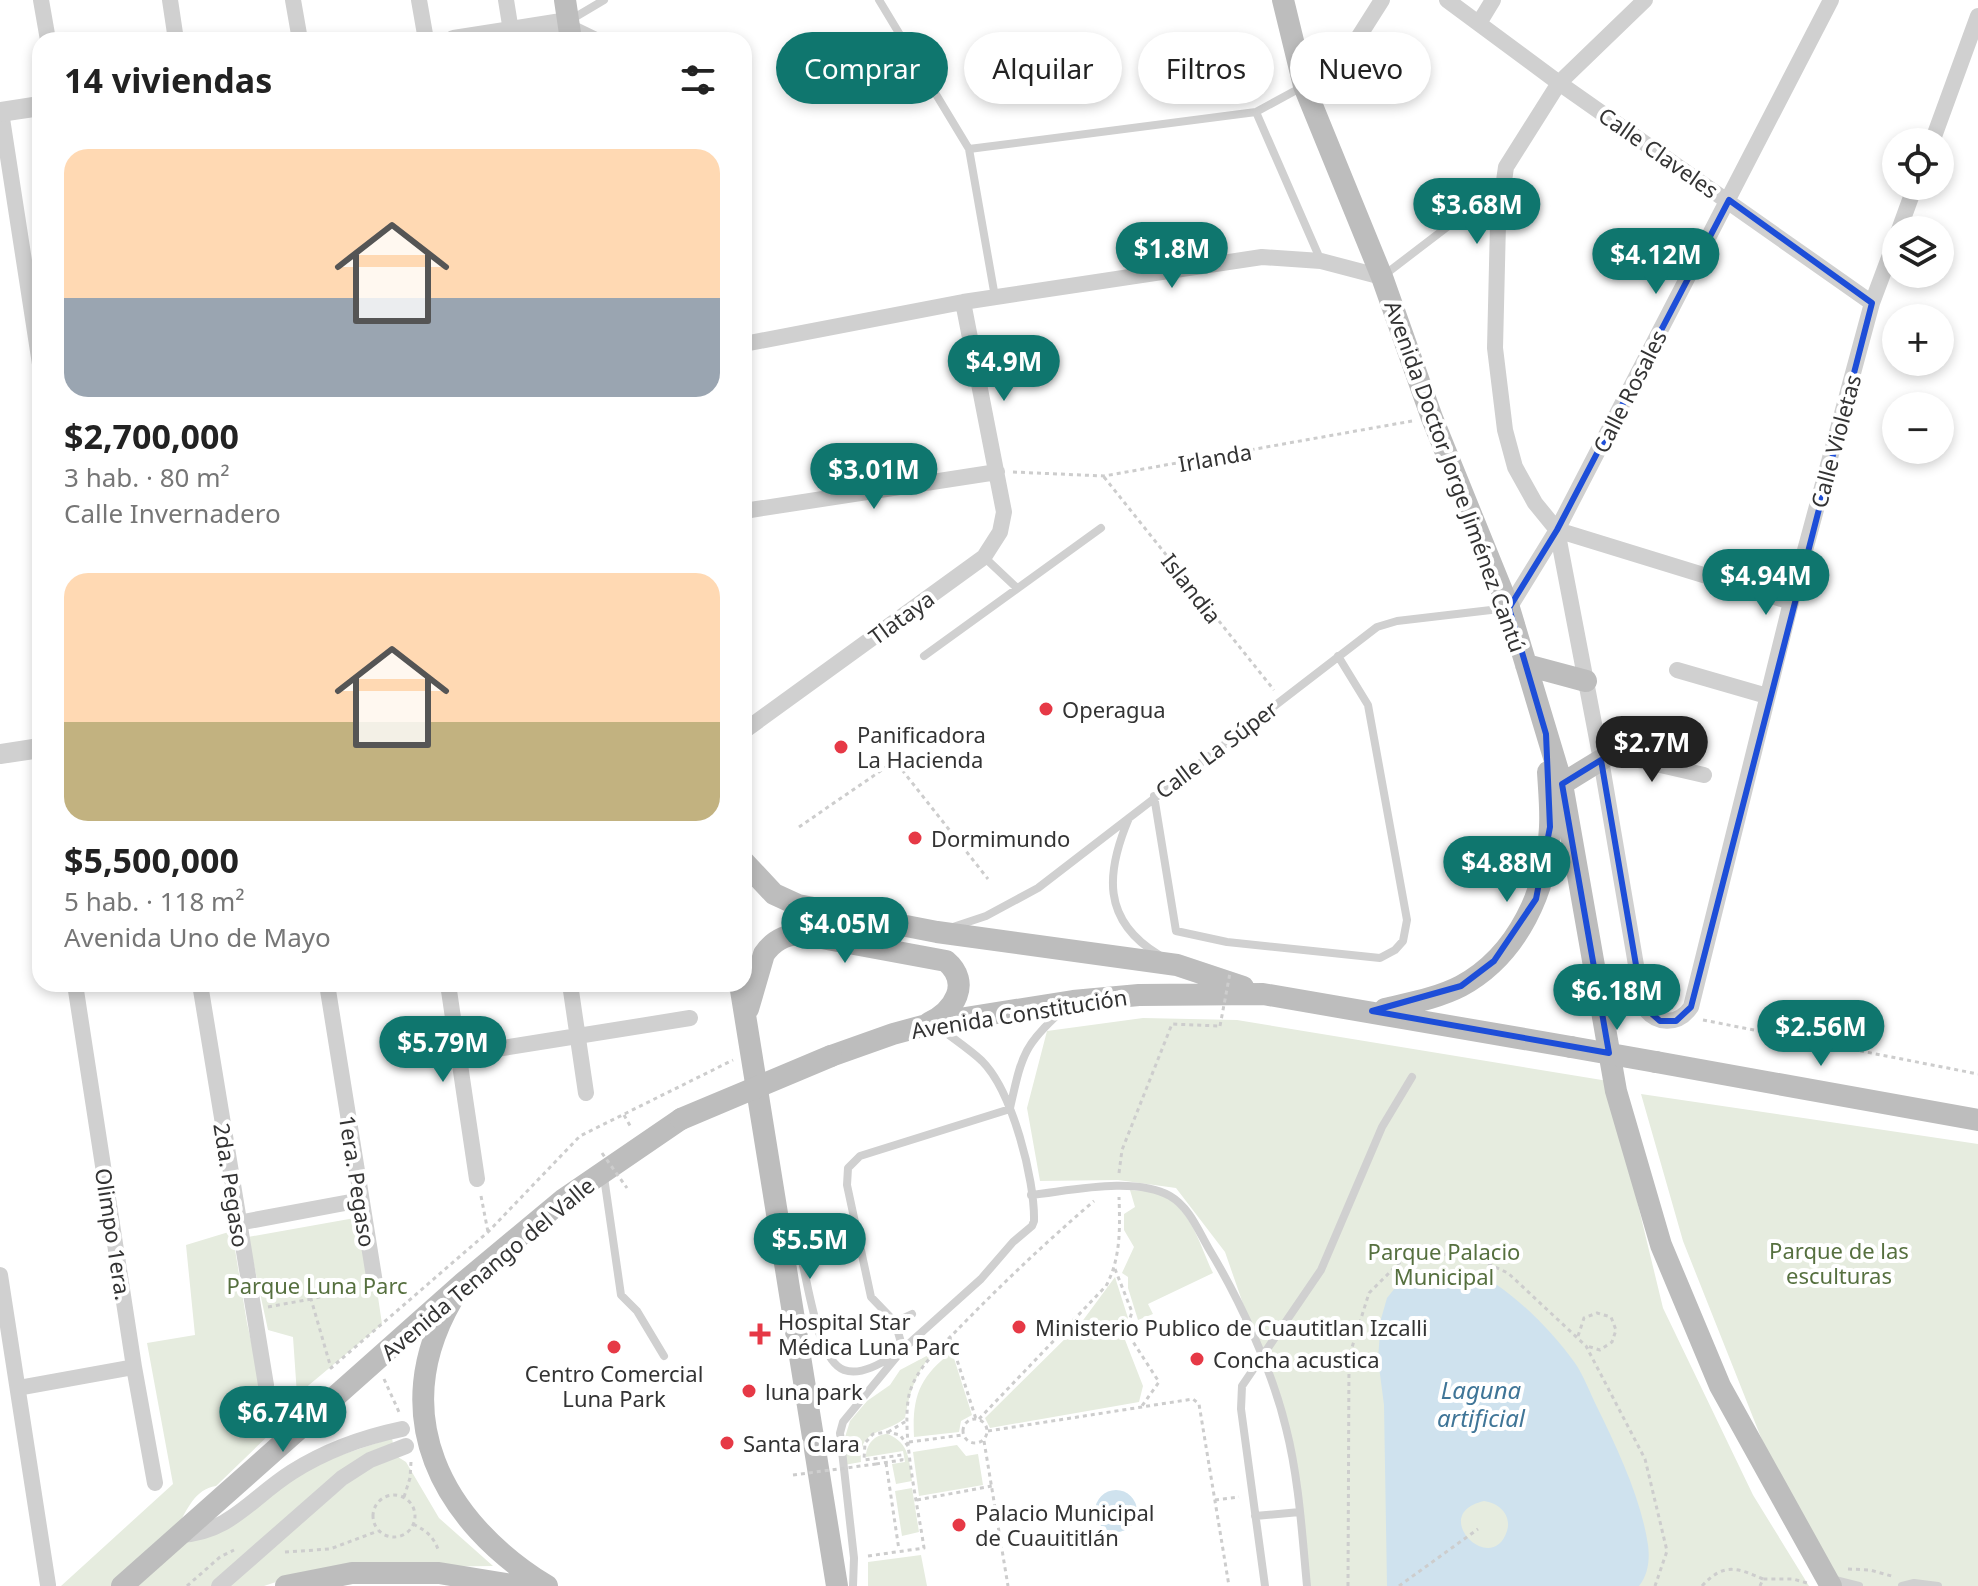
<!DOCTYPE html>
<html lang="es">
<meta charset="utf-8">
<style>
body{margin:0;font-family:"Noto Sans",sans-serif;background:#f2f2f2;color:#222;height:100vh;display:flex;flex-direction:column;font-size:30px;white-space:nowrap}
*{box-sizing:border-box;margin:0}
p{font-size:26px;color:#767676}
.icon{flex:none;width:44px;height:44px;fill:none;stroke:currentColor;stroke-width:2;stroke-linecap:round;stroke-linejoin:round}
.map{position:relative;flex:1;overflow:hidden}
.drawer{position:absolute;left:32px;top:32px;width:720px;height:960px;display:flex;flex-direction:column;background:#fff;border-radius:24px;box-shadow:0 4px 12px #0003}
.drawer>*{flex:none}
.top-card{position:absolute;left:776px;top:32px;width:760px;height:72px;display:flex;gap:16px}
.tools{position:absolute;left:1882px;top:128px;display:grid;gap:16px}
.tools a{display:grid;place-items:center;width:72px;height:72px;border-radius:50%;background:#fff;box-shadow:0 4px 12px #0003;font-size:40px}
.price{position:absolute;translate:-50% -68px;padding:0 18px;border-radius:28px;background:#0f766e;color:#fff;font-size:26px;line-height:52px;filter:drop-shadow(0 2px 4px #0008)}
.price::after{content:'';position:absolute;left:50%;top:48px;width:24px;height:18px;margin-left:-12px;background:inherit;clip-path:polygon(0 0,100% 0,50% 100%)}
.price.on{background:#222;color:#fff}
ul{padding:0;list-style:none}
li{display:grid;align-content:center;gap:16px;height:424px;padding:0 32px}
li span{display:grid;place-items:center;height:248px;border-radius:24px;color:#555}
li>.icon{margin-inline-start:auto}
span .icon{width:144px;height:144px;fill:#fffc;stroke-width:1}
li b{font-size:34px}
h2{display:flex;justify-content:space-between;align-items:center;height:96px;padding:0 32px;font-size:34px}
.tag{padding:0 28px;border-radius:36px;background:#fff;box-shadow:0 4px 12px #0003;font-size:28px;line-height:72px}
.tag.on{background:#0f766e;color:#fff}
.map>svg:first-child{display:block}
.green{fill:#e6ecdf}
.water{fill:#cfe2ee;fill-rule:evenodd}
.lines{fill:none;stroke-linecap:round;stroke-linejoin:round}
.path{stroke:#cdcdcd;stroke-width:3;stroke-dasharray:4 4;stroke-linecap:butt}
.service{stroke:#d0d0d0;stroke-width:8}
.minor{stroke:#d0d0d0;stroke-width:16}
.tertiary{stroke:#d0d0d0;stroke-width:20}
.secondary{stroke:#bdbdbd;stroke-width:22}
.path-bridge{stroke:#cdcdcd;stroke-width:3;stroke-dasharray:4 4;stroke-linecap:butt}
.secondary-bridge{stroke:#bdbdbd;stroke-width:22}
.marked{fill:none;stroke:#1d4ed8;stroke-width:6;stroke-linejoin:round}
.poi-dot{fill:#e63946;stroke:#fff;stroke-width:3}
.labels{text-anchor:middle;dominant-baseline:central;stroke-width:8;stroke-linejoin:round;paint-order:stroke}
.street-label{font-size:22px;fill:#333;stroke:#fff}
.poi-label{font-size:22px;fill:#333;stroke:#fff;text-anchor:start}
.park-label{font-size:22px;fill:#56703f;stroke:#fff}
.water-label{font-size:24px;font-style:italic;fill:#3f7597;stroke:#fff}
</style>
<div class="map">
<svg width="1978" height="1586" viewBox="0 0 1978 1586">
<rect width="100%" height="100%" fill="#fff"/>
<!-- green -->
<path class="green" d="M1143,1018l94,2 371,61 55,227 90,187 56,91h-501l-12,-111 -25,-91 -46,-132 -49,-64 -58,-8 -78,1 -13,-73 20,-77z
M1641,1094l337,50v442h-147l-34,-58 -114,-287z
M1130,1190c8,1 18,0 26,3 35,12 43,51 57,80l-65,31 5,10 -15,6 -10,-32v-11l-6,-4 12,-26 -10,-17v-16l11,-7z
M366,1216l16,108 -85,71 -4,-58 -25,-7 -20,-93z
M232,1231l15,92 18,80 35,2 -84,81c-26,4 -31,33 -45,50 -16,18 -39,34 -57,50h-53l112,-102 -26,-141 48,-8 -9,-90z
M1115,1277l13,41 -8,9 23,59 -4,16 -149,26 -5,-10 96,-95z
M934,1352c-18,20 -24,39 -29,66 -19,17 -47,9 -44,44l-17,3 -2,-18 8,-26 17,-20 23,-16 10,-15z
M952,1352l20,63 -11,6 -2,11 -45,5c-2,-40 5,-60 38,-85z
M888,1434c22,10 21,26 24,47l-16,3 -4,-20 13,-2 -2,-11 -37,6c0,-13 9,-23 22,-23z
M392,1438l1,6 -181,142h-80l47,-41 135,-81z
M957,1445l9,11 12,-2 5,31 -64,11 -6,-44z
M398,1457l8,5 33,56 54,48 -73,1 -144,15 -12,4h-37l134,-114 20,-10z
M912,1488l7,44 -17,4 -7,-45z
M921,1555l6,31h-59v-24z"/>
<!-- water -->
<path class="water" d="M1425,1273c23,0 51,-1 72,12 29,20 57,49 78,78 9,13 15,30 22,44 21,43 44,91 51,138 2,15 0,30 -9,41h-252l-3,-181 -6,-46 3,-40 6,-21 12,-15zM1484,1501c15,2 28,14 23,30 -15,47 -80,-17 -23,-30z
M1095 1511a21 21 0 1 1 42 0a21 21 0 1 1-42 0Z"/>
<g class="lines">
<!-- path -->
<path class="path" d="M1013,472l91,4 308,-55
M1104,477l170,213
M799,827l96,-66 93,118
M1703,1020l275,54
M624,1115l8,14
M1119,1173l3,-23 50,-126 48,2
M481,1196l7,36
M1115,1269l17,43 -6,19 33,51 -17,24
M359,1287l-48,12 20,69 157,-136 92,-96 153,-76
M268,1307l43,-8
M1578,1336l6,-18 13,-5 14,4 5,13 -4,12 -12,8 -13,-4
M950,1338l26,81
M384,1379l15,33
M963 1431a12 12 0 1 1 24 0a12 12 0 1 1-24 0Z
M979,1419l127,-133c15,-28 14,-58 13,-89
M988,1431l205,-32 6,5 30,182
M888,1432l20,-12
M984,1441l24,145
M909,1442l54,-7
M886,1463l13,87
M876,1464l26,-4v-5l-38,5 1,-17 8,-9 15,-2 12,3 10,14
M373 1516a21 21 0 1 1 42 0a21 21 0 1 1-42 0Z
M404,1497l6,-19 1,-16
M917,1500l75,-14
M1215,1500l24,-3
M413,1524c14,7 21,13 26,28
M285,1552l45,-3 48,-18
M868,1556l56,-8c-6,-42 -23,-113 -15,-153 7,-28 32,-48 51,-68 44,-45 86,-85 134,-126
M1848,1569l22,1 25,7
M187,1586l33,-29 14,-7
M1348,1586l1,-229 20,-64 33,-33 60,-8 46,21 78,73 59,113 22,92 -12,35
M1399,1586l79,-57
M1702,1586c22,-24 35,-18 61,-7
M1760,1586l3,-7h30l14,4"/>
<!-- service -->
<path class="service" d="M879,0l90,149
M572,19l32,-19
M572,24l33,16
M1256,112l65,149
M1383,276l119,-91
M995,297l-26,-148 287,-37 46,-25
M984,557l33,31
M924,656l177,-128
M1154,796l22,135 51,11 153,16 15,-8 8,-9 4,-21 -39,-215 -30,-49
M1129,818c-23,54 -28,102 30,137
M953,927l33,-11 52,-28 339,-261 20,-6 111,-13
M1010,1108c12,-53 13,-63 55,-100
M604,1177l17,118 16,16 27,45
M1031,1195c39,-4 103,-19 139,1 19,11 28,34 39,53 31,51 63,121 77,179 13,51 16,106 21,158
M787,1222c4,9 9,19 12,28 9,27 17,110 45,120 17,6 38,-7 52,-16
M895,1322l17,-8
M903,1349l-8,-27 -24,-25 -24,-112 1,-17 12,-12 150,-47
M1255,1516l45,-4
M1831,1579l28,7
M853,1586l1,-28 -14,-125 3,-11 60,-73 78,-70 32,-37 19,-16 2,-5c1,-42 -22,-130 -52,-160 -14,-13 -30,-23 -45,-35
M1265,1586l-24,-177 1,-23 79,-116 61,-143 30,-50
M1902,1586l12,-3 24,3"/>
<!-- minor -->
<path class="minor" d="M41,0l7,40
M170,0l6,40
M293,0l7,40
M419,0l7,40
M506,0l5,31
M1447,0l112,83 313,220
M1645,0l-86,83 -53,84 -8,56 -3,125 10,82 10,37 20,36 22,27 44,230 42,246c12,19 35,20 48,1l100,-405 81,-299 24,-64
M1479,23l14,-23
M1304,86l52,-45 26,-41
M1,112l39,252
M1932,142l46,-126
M1899,230l16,-44
M744,344l219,-42 299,-45 59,4 61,16
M744,511l253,-39
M1557,530l234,72
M1509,608l48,-78 274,-530
M1677,670l90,26
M744,731l240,-174 16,-25 4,-20 -41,-210
M1601,760l20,-4 83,19
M75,984l59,383 21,116
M200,984l66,401
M327,984l48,299
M448,984l29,195
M570,984l16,109
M459,1055l231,-37
M238,1223l123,-23
M0,1275l48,310
M18,1388l116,-21
M180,1535c51,-3 71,-37 112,-63 33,-21 72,-35 110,-43
M219,1586l123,-108 28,-18 36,-14"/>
<!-- tertiary -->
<path class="tertiary" d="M454,40l114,-18
M0,112l40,-6
M0,754l40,-6"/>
<!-- secondary -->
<path class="secondary" d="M565,0l6,40
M1283,0l21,86 78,191 50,141 77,190 53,176 54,307 45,154 59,141 111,200
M1526,665l60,16
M1562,784l39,-24
M744,862l30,32 24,11 139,27 240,33 66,22
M740,984l97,602
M748,1009l16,-55c9,-13 20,-19 36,-20l146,27c26,22 8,50 -17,62
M1385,1009c25,-6 53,-11 76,-23 57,-31 87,-97 89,-159 1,-18 -1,-37 -2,-55
M831,1056l62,-22 41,-11 139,-22 66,-6 124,-1 308,53
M1656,1062l322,58
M453,1298c-68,116 -12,223 94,288
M122,1586l341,-303 101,-84 117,-80
M286,1586l66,-13h87l79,13"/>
<!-- path-bridge -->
<path class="path-bridge" d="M1220,1026l10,-53
M602,1153l25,35
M793,1475l83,-11"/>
<!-- secondary-bridge -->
<path class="secondary-bridge" d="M1571,1047l85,15
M681,1119l150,-63"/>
</g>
<!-- marked area -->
<path class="marked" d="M1729,200l143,103 -181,704 -15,14h-16l-17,-15 -42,-246 -39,24 47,269 -237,-42 89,-25 33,-25 42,-62 14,-72 -4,-93 -37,-126 48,-78z"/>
<!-- markers -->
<g class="poi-dot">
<circle cx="1046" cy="709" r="8"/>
<circle cx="841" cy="747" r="8"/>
<circle cx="915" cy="838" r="8"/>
<circle cx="1019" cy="1327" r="8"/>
<path d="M756 1322h8v8h8v8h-8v8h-8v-8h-8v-8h8z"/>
<circle cx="614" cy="1347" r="8"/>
<circle cx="1197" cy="1359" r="8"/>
<circle cx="749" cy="1391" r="8"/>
<circle cx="727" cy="1443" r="8"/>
<circle cx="959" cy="1525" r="8"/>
</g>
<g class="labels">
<!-- street labels -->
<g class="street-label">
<text transform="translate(1659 152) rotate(35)">Calle Claveles</text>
<text transform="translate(1629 391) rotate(-63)">Calle Rosales</text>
<text transform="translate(1835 441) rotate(-75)">Calle Violetas</text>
<text transform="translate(1215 457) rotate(-10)">Irlanda</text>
<text transform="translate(1456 476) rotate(70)">Avenida Doctor Jorge Jiménez Cantú</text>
<text transform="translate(1192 588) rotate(52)">Islandia</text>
<text transform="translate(901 617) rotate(-36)">Tlataya</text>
<text transform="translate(1216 749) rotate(-37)">Calle La Súper</text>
<text transform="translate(1019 1013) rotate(-9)">Avenida Constitución</text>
<text transform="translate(358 1181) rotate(81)">1era. Pegaso</text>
<text transform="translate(232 1185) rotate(81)">2da. Pegaso</text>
<text transform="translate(114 1234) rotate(81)">Olimpo 1era.</text>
<text transform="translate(487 1268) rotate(-40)">Avenida Tenango del Valle</text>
</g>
<!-- poi labels -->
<g class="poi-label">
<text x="1062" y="709">Operagua</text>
<text x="857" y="734">Panificadora<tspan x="857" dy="25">La Hacienda</tspan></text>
<text x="931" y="838">Dormimundo</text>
<text x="778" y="1321">Hospital Star<tspan x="778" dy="25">Médica Luna Parc</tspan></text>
<text x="1035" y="1327">Ministerio Publico de Cuautitlan Izcalli</text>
<text x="1213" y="1359">Concha acustica</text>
<text x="614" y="1373" text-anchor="middle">Centro Comercial<tspan x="614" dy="25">Luna Park</tspan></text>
<text x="765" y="1391">luna park</text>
<text x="743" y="1443">Santa Clara</text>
<text x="975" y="1512">Palacio Municipal<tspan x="975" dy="25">de Cuauititlán</tspan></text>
</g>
<!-- park labels -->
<g class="park-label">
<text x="1839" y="1250">Parque de las<tspan x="1839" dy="25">esculturas</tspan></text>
<text x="1444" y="1251">Parque Palacio<tspan x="1444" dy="25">Municipal</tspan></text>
<text x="317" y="1285">Parque Luna Parc</text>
</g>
<!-- water labels -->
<g class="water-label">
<text x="1481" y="1389">Laguna<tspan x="1481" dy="28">artificial</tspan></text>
</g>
</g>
</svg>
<div class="tools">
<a><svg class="icon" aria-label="locate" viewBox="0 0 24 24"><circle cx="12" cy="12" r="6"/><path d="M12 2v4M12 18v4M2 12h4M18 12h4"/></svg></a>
<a><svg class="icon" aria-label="layers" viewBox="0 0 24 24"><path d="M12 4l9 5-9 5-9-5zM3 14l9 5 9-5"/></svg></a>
<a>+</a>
<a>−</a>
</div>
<b class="price" style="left:1477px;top:246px">$3.68M</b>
<b class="price" style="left:1172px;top:290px">$1.8M</b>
<b class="price" style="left:1656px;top:296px">$4.12M</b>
<b class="price" style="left:1004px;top:403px">$4.9M</b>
<b class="price" style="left:874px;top:511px">$3.01M</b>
<b class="price" style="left:1766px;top:617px">$4.94M</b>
<b class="price on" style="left:1652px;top:784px">$2.7M</b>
<b class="price" style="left:1507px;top:904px">$4.88M</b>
<b class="price" style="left:845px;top:965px">$4.05M</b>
<b class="price" style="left:1617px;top:1032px">$6.18M</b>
<b class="price" style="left:1821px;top:1068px">$2.56M</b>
<b class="price" style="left:443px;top:1084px">$5.79M</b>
<b class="price" style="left:810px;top:1281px">$5.5M</b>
<b class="price" style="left:283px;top:1454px">$6.74M</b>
<div class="top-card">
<a class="tag on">Comprar</a>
<a class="tag">Alquilar</a>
<a class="tag">Filtros</a>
<a class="tag">Nuevo</a>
</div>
<section class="drawer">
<h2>14 viviendas<svg class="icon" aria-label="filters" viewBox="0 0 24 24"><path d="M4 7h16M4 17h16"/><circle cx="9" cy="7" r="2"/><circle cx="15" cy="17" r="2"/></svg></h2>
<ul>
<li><span style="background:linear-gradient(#ffd9b3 60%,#9aa5b1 0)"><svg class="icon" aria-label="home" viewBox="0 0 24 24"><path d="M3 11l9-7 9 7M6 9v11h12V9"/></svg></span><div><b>$2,700,000</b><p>3 hab. · 80 m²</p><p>Calle Invernadero</p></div></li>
<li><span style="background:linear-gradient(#ffd9b3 60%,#c2b280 0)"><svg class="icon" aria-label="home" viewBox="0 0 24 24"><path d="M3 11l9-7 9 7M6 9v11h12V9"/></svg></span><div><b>$5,500,000</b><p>5 hab. · 118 m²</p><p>Avenida Uno de Mayo</p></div></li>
</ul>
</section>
</div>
